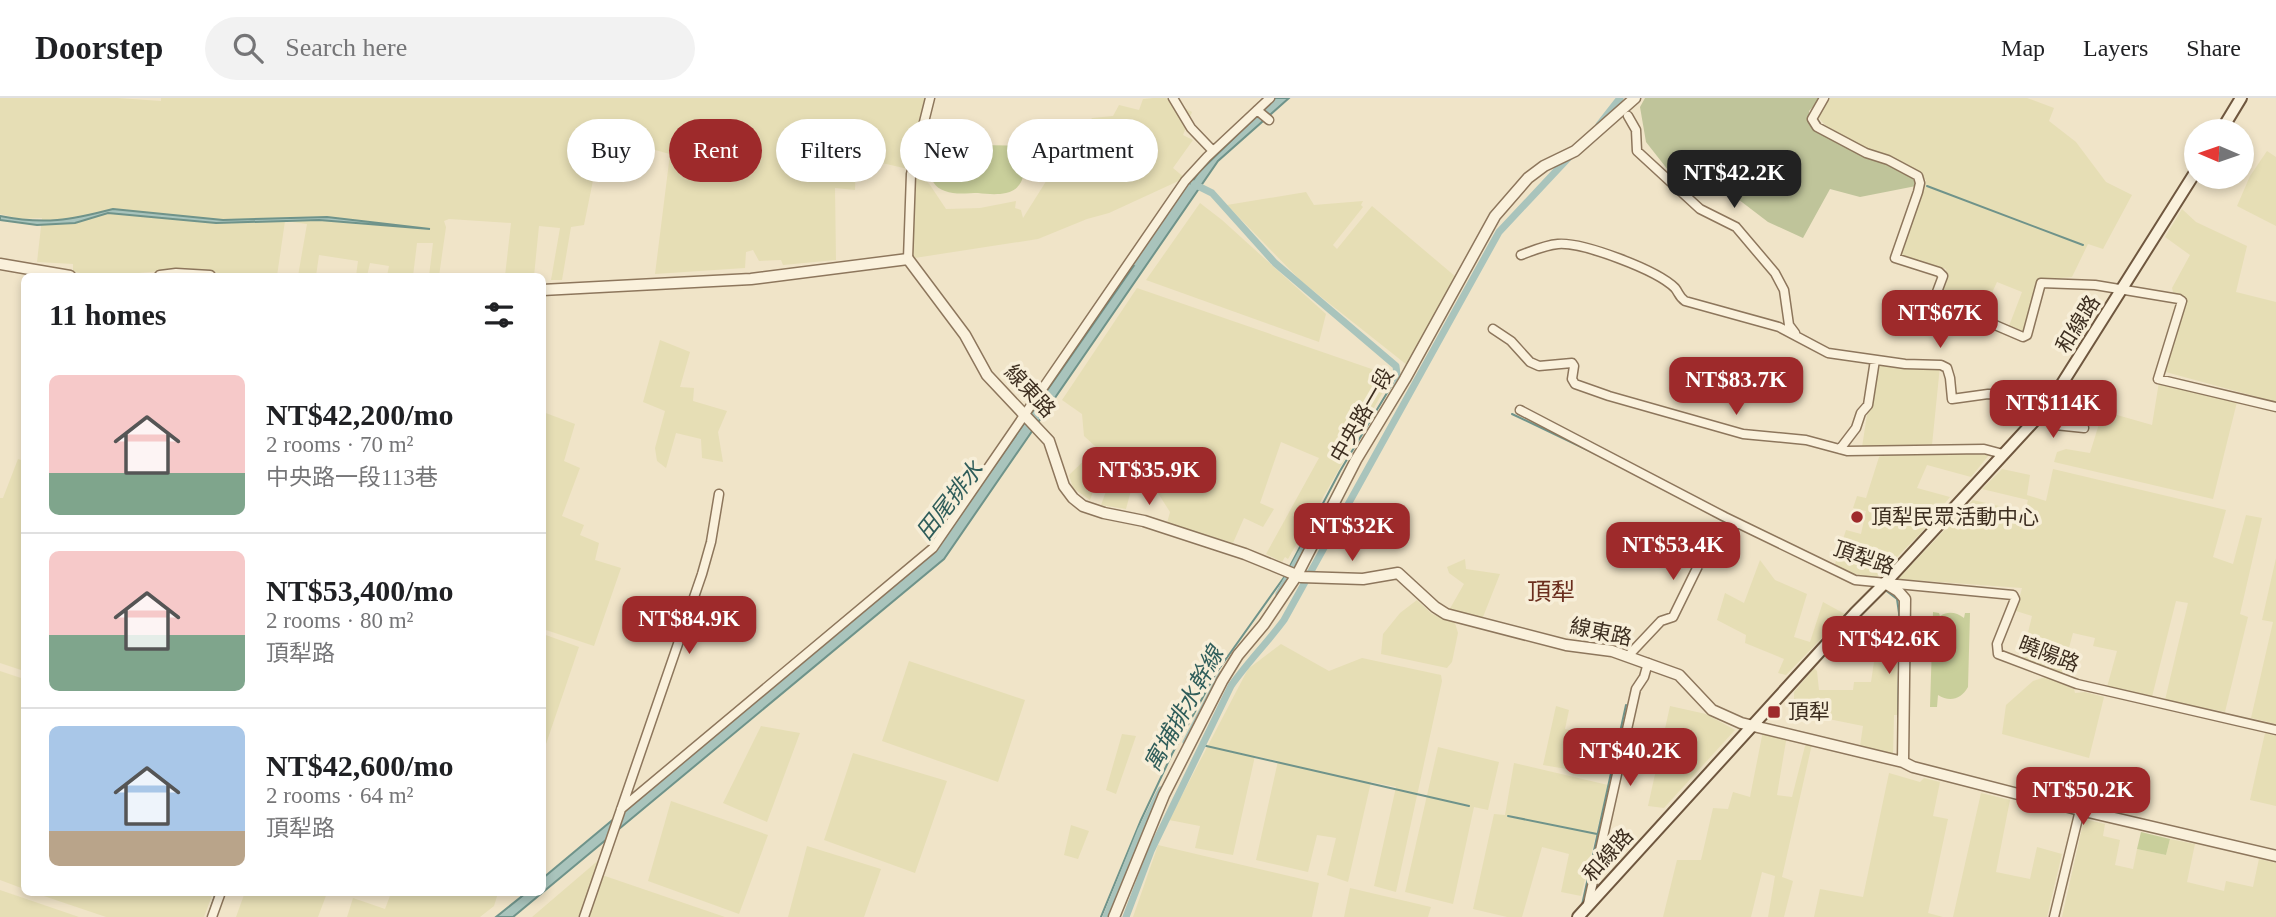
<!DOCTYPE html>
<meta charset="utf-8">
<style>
body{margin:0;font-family:"Times New Roman","Noto Sans TC",serif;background:#f2f2f2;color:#202124;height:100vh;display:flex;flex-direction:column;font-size:26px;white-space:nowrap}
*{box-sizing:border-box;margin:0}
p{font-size:23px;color:#757577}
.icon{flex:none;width:38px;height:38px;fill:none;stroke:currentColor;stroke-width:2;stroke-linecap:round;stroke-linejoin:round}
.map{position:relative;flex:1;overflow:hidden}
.panel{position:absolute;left:21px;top:175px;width:525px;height:623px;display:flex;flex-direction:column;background:#fff;border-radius:10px;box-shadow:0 4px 10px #0003}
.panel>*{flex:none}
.guide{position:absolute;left:567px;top:21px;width:665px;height:63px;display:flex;gap:14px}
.needle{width:46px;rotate:272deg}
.controls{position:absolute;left:2184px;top:21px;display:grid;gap:14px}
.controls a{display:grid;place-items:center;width:70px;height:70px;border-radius:50%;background:#fff;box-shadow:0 4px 10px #0003;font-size:35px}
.price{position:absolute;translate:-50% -60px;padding:0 16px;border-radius:14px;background:#9e2a2b;color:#fff;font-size:23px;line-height:46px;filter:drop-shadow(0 2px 4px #0008)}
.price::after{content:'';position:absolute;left:50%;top:42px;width:21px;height:16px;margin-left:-10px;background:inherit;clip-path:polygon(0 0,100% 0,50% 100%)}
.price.selected{background:#222;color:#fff}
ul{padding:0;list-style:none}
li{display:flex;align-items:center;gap:21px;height:175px;padding:0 28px}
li+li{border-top:2px solid #e0e0e0}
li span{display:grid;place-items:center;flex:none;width:196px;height:140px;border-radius:10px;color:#555}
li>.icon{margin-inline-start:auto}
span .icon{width:84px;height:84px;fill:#fffc;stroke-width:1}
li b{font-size:30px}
h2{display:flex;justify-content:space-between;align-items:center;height:84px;padding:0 28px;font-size:30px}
.tag{padding:0 24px;border-radius:32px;background:#fff;box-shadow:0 4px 10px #0003;font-size:24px;line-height:63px}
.tag.selected{background:#9e2a2b;color:#fff}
header{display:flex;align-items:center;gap:42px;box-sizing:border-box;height:98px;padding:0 35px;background:#fff;border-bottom:2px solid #e0e0e0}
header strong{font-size:33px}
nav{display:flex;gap:38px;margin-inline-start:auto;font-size:24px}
.search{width:490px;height:63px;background:#f2f2f2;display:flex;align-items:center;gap:18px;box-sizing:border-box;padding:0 24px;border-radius:38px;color:#757577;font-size:26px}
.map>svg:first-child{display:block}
.farmland{fill:#e6deb5}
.green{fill:#c9cf9b}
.cemetery{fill:#bfc49a}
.water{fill:#a9c4bc;stroke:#6f938a;stroke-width:2}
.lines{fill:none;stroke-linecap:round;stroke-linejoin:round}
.stream{stroke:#6f938a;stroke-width:2}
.canal{stroke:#a9c4bc;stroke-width:7}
.river{stroke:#a9c4bc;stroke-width:12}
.minor-casing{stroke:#8d765c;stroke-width:11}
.tertiary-casing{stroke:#8d765c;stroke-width:13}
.secondary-casing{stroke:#6f573f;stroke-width:14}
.minor{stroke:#faf1dc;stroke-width:8}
.tertiary{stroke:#faf1dc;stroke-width:10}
.secondary{stroke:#faf1dc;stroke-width:10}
.poi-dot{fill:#9e2a2b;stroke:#f7eed8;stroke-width:2.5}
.labels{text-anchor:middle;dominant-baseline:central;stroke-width:7;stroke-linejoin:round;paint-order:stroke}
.street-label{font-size:21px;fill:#3d2e20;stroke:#f7eed8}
.poi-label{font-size:21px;fill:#3d2e20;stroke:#f7eed8;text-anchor:start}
.water-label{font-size:23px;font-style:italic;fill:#2f5d5a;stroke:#f7eed8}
.quarter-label{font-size:24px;fill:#6b2e1e;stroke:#f7eed8}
</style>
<header>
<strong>Doorstep</strong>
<div class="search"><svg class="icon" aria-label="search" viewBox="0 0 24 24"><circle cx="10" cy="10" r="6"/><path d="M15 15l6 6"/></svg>Search here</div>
<nav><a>Map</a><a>Layers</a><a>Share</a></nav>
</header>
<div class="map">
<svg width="2276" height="819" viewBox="0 0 2276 819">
<rect width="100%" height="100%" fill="#f0e4c8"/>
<!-- farmland -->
<path class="farmland" d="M0,0h118l43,3v-3h766l-19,71 -52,-12 -1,33 -20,-2 1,72 -53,5 -2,-5 -22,1 -6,-11 -7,2 -1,16 -90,6 15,-120 -68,-18 -18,89 -13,2 -9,53h-11l9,-52 -21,-2 -5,50h-29l6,-53 -62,-4 -5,2 2,6 -7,49h-10l4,-33h-16l-4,33h-26l2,-10 -19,-3 -3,13h-11l2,-15 -39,-6 -3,21h-18l9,-52 -22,-3 -8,55h-32l-61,-7 -80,7 -31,-4v-8l-36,-2 5,-44 -22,1 -20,-5z
M1153,0h13l26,14 -9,23 10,5 -20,28 12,10 -76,35 -22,6 -49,20 -130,20 3,-68 5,-22 14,16 16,24 34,-1 36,-7 -1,7 6,2 2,8 32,-51 4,-22 21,-6 12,-21 21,-2 6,-11 20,5 4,-11z
M1827,0h200l27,10 -5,13 27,21 30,40 26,13 -29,54 -15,-5 -16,33 -34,3 -13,51 -5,-1 -11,-4 13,-34 -25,-10 -15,32 -42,-15v-6l7,-11 -1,-13 -46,-14 26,-75 -22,-17 -35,-13 -44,-25 -8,-9z
M2267,53l9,6v69l-39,-20 13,-30z
M1306,94l8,13 49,-4 -2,4 2,2 -30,38 4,4 35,-43 84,71 -49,88 -106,-84 -74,-76z
M1200,105l22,17 104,94 -7,28 -173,-62z
M2182,111l14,13 51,24 -11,46 40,10v100l-114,-31 23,-73 -12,-6 -1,-4 18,-33 -25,-18z
M1137,190l255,88 -104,183 -3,-2 -3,5 -16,-8 53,-96 -38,-16 -21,61 14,6 -11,18 -19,-9 -11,25 -66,-20 3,-11 -14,-22 -23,-7 -7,26 -25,-4 18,-49 -12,-5 -17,49 -17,-12 -4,-13 28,-27 -13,-12 -2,-22 -20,-14z
M660,242l30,12 -10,35 14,1 -1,13 34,10 -9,21 5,30 -21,-4 -1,-19 -25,-6 -10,35 -9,-7 -2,-13 10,-37 -22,-9z
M1875,265l65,3 -8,79 -70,2z
M2159,284l78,20 -24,97 -159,-37 3,-10 9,-3 24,4 13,-42 49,14z
M543,314l32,12 -11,37 16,7 -18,48 22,9 -4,10 19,8 -4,17 26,8 -27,78 -51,-17z
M1953,355l36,2 -18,22 -44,-12 -10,23 33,9 -29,36 -45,45 -27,-5 -14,-9 11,-34 15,4 5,-23 -13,-3 4,-12 9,2 14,-44z
M18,361l6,2v210l-24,-8v-165h3z
M2002,371l28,6 -3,20 19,6 7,-32 173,41 -13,47 20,7 13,-49 16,3 -22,96 8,3 -23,95 -60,-12 23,-97 -12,-2 -24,96 -45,-10 10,-36 -24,-5 2,-8 -22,-5 -11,41 -40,-17 10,-41 -16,-5 6,-23 -124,-9 75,-79 52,12 3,-12 -46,-11z
M2276,460v166l-25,-6 22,-96 -11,-2z
M1465,461l1,10 34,5 -17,43 -35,-5 16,-28 -15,-11 -2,-6z
M1760,462l15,20 32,14 -13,43 16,5 13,-40 22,12 -59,61 -8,-2 6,-14 -39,-16 1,-8 -29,-15 8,-27 19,10z
M1417,502l15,14 23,9 3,10 -6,29 -5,6 -66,-14 2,-20 17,-21z
M543,536l36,13 -34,100 -3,-1z
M1281,546l48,27 33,-13 79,17 1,6 -46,211 -22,-6 22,-99 -25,-5 -23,100 -21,-7 9,-37 -19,-3 -9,37 -52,-12 22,-99 -23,-5 -22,99 -38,-7 5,-22 -31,-6 79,-151z
M1875,557l22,2v58h-3l-1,40 -33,-9 3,-20 -69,-14v-20l20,-24 3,3 2,19h34l1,-8h17z
M909,563l116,39 -27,82 -116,-41z
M0,573l24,8v210l-24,-9z
M2045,579l29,12 1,4 10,-1 19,5 -15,61 -87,-24 4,-29 27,-24z
M1556,608l13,4 -4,19 21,6 -8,36 -35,-6z
M1670,608l36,8 29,16 -71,78 -16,-2z
M761,628l39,7 -33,89 -44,-19z
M1763,633l24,4 -10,60 15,2 13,-51 3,-3 4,1 -30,133 11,4 -9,36h-16l7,-41 -13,-4 -11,45h-88l14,-57h24l12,-52 15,1 5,-17 17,5z
M2265,635l11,3v70l-26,-6z
M1122,636l14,2 -20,58 -10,-4z
M1438,649l61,15 -11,48 -14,-3 -21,97 -48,-12z
M853,655l94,28 -32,92 -91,-33z
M1514,665l94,22 -27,111 -20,-4 8,-38 -27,-7 -20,70h-15l-34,-8 21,-95 11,1z
M1889,675l31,9 4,-4 16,4 -7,34 15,3 -20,94 15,4h-129l6,-28 43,8z
M1981,695l29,7 -14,72 34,7 7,-32 25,7 -15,63h-94z
M671,703l97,34 -29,79 -91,-33z
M2084,721l21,5 -2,12 17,4 -5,25 18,4 4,-20 29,6 4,-16 25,5 -8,38 37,9 2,-10 27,6 6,-28 17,4v54h-214z
M1071,727l18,6 -11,28 -14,-4z
M1158,747l161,38 -7,34h-179z
M807,748l74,23 -17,48h-76z
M601,760l-20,59h-49z
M602,777l123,42h-137z
M1350,790l81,19 -3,10h-84z
M0,792l79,27h-79z
M245,794h82v1l-9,24h-82z
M35,795h178l-9,24h-98z
M391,795v-1l107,1 -4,13 -14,11h-133l6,-19 32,11z"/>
<!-- green -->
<path class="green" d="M934,46l99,2v7l-13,1c7,15 5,35 -14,39 -9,2 -19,1 -28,0 -10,0 -23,2 -33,-2 -19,-6 -17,-28 -7,-41h-4z
M1933,514l6,1 1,3c8,-5 16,-4 24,2l1,-5h5l-2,74c-7,13 -19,15 -30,8l-1,12h-7z
M2141,734l29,7 -4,16 -29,-6z"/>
<!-- cemetery -->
<path class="cemetery" d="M1645,0h173l-1,5 -8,8 1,15 53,29 28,10 22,13 3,8 -56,11 -30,-8 -27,49 -35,-16 -34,-26 -41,-21 -25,-5 -22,-28 -6,-35z"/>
<!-- water -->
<path class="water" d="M1275,0h14l-71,63 -274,398 -431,358h-17l30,-24 16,-1 1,-14 393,-328 263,-378z
M113,111l110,11 104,-3 103,12 -111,-9 -103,3 -108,-10 -33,10 -38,2 -37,-5v-4c45,9 70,4 113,-7z"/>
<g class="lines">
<!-- stream -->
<path class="stream" d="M1927,88l156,59
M1512,316l86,41
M1289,470l51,-97 53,-88
M1884,491l13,10 3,21 -2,97
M1202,647l267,61
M1508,718l89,18
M1582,807l44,-200
M208,819l8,-25
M1101,819l40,-97 31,-66 44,-81 69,-97"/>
<!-- canal -->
<path class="canal" d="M1599,27l21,-27
M1194,86l18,9 63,70 121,103 2,18 -2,3
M1279,496l41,-75
M1186,644l35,-67
M1106,819l35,-87 20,-40
M1126,819l25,-66 80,-165c16,-23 36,-43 53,-66l215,-388 73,-78"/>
<!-- river -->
<path class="river" d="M1137,162l51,-70"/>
<!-- minor casing -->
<g class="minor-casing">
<path id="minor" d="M1173,0l18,30 22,23
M1824,0l-12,21 5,8 49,26 22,7 30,16 2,7 -2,9 -23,66 44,14 4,4 -9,24 3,5 51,17 35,15 4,-2 14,-52 54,2 84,14 3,2 -24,78 118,28
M1257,12l12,10
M1628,18l8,14 1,21 63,58 36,18 39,46 9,17 5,35 6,8
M1521,157c11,-4 24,-10 37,-11 25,-2 99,26 117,44 4,5 4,9 10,13l94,26 49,26 77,11 36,1 6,3 3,10 2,21 36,-5 28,1 20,4 15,11 4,15 29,3
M908,161l3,-85 19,-76
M1493,231l18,12 19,21 9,4 33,-3 2,3 -2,13 3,5 34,12 134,38 63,6 41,11 137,-2 19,5
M1520,312l205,107 130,63 158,15 2,4 -18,45 1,10 79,30 199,46
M1840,351l16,-21 5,-15 7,-8 7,-45
M1628,558l33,-35 12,-4 26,-53 19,-9 18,-32
M621,711l312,-261 252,-367 22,-24 63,-59
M1588,806l48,-215 8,-12 4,-14
M212,819l9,-25
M584,819l118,-343 9,-32 8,-48
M2054,819l26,-107"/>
</g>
<!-- tertiary casing -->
<g class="tertiary-casing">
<path id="tertiary" d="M0,166l70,12
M160,178l16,-2 34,2
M542,192l209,-11 157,-20 57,76 22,40 62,66 15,45 9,12 10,8 21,7 40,8 101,33 56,23 62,2 35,-6 37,34 11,7 120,31 46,6 67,24 33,35 29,13 162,39 10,5 167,43 196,46
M1885,485l13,8 7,8 -2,163
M1114,819l50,-122 58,-114 16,-26 26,-31 33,-49 59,-115 49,-81 90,-163 33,-38 16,-12 31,-15 60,-53"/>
</g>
<!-- secondary casing -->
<g class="secondary-casing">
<path id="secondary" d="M2221,33l20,-33
M1578,819l277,-304 30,-30 163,-177 148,-235"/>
</g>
<!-- minor -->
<use href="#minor" class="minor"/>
<!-- tertiary -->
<use href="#tertiary" class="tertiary"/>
<!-- secondary -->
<use href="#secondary" class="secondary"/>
</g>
<!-- markers -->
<g class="poi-dot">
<circle cx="1857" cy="419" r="7"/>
<rect x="1767" y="607" width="14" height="14" rx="3.5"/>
</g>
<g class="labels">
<!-- street labels -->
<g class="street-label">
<text transform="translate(2078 226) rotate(-58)">和線路</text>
<text transform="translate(1030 293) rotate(47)">線東路</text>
<text transform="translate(1362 317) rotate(-60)">中央路一段</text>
<text transform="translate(1864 460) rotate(19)">頂犁路</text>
<text transform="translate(1601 534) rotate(12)">線東路</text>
<text transform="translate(2049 556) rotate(21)">曉陽路</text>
<text transform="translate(1608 757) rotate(-48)">和線路</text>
</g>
<!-- poi labels -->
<g class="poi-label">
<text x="1871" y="419">頂犁民眾活動中心</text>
<text x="1788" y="614">頂犁</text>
</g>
<!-- water labels -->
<g class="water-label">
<text transform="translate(950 403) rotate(-52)">田尾排水</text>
<text transform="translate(1184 611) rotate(-61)">寓埔排水幹線</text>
</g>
<!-- quarter labels -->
<g class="quarter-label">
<text x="1551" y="494">頂犁</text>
</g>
</g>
</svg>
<div class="controls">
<a><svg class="needle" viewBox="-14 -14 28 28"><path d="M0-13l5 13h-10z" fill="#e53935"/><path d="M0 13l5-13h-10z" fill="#757577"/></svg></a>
</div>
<b class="price selected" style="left:1734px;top:112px">NT$42.2K</b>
<b class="price" style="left:1940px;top:252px">NT$67K</b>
<b class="price" style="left:1736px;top:319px">NT$83.7K</b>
<b class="price" style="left:2053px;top:342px">NT$114K</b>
<b class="price" style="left:1149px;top:409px">NT$35.9K</b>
<b class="price" style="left:1352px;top:465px">NT$32K</b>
<b class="price" style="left:1673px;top:484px">NT$53.4K</b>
<b class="price" style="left:689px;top:558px">NT$84.9K</b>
<b class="price" style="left:1889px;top:578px">NT$42.6K</b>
<b class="price" style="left:1630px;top:690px">NT$40.2K</b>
<b class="price" style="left:2083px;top:729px">NT$50.2K</b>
<div class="guide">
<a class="tag">Buy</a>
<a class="tag selected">Rent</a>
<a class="tag">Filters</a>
<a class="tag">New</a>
<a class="tag">Apartment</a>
</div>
<section class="panel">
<h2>11 homes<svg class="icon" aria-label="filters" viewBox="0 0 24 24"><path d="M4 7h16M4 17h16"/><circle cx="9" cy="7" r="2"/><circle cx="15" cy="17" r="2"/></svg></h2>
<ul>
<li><span style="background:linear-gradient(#f6c9c9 70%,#7fa58c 0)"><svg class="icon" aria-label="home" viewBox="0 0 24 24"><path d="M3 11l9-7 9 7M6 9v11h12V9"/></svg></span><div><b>NT$42,200/mo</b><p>2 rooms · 70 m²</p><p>中央路一段113巷</p></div></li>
<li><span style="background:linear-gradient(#f6c9c9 60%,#7fa58c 0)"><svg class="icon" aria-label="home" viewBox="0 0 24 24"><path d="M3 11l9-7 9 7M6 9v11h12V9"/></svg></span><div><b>NT$53,400/mo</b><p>2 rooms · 80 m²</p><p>頂犁路</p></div></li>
<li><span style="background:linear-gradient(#a9c7e8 75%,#b9a48a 0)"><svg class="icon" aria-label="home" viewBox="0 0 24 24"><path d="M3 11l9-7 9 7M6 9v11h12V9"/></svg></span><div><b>NT$42,600/mo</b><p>2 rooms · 64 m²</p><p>頂犁路</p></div></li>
</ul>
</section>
</div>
